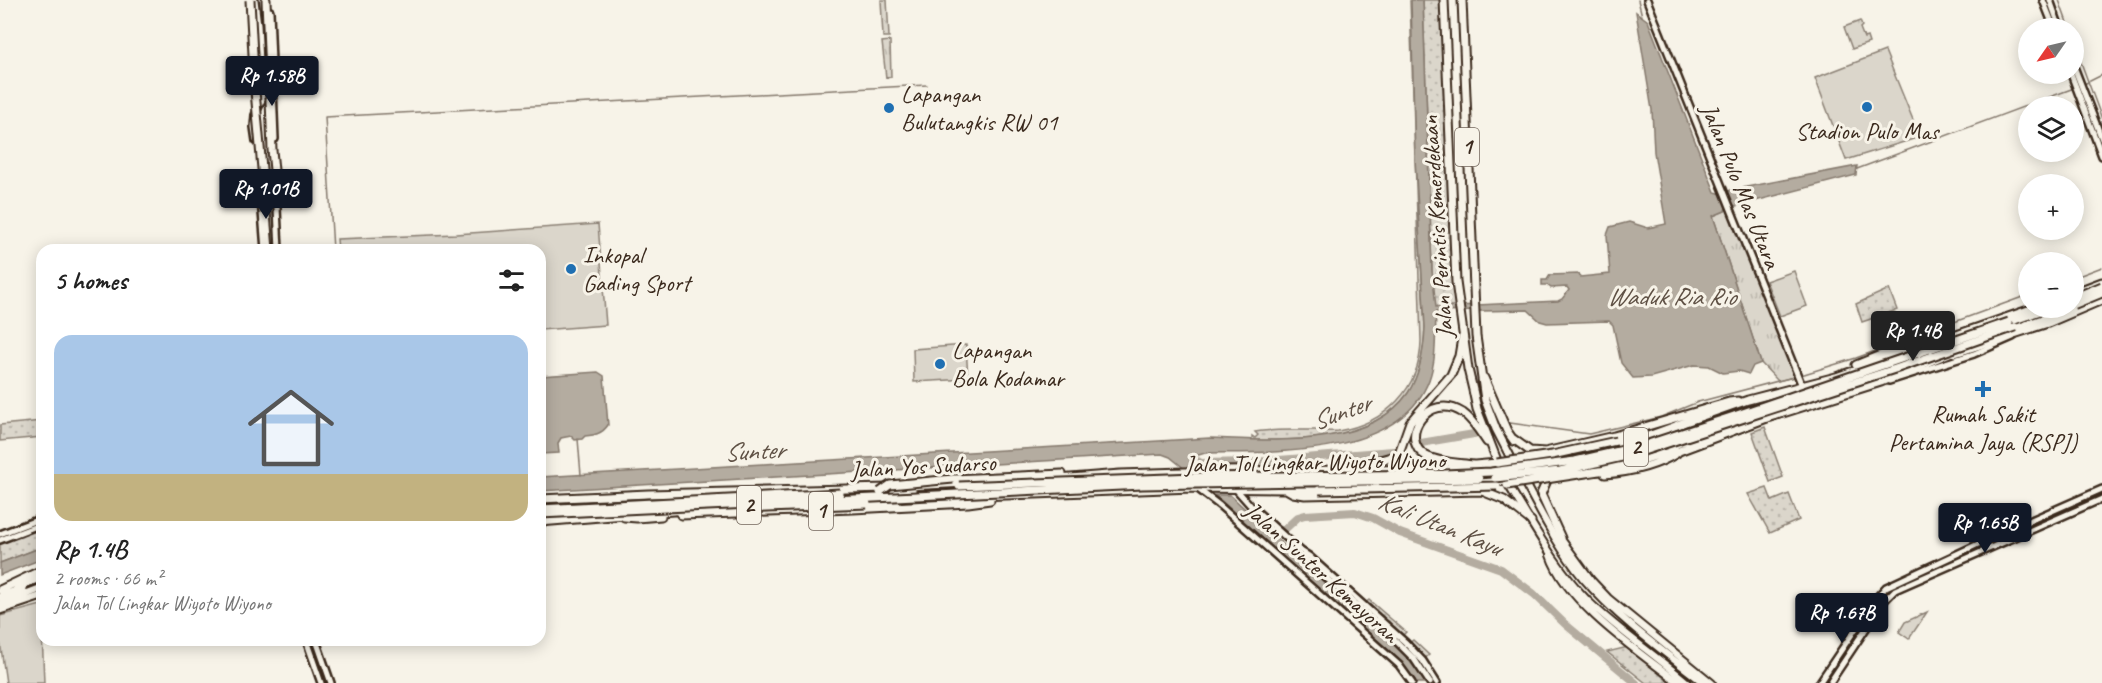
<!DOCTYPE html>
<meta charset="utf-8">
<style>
body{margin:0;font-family:Caveat,sans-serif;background:#f2f2f2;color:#222;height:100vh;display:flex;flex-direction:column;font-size:22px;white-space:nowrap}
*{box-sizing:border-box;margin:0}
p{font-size:20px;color:#767676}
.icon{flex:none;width:33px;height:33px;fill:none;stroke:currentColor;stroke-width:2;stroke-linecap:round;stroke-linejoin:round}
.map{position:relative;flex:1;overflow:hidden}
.drawer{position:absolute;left:36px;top:244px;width:510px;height:402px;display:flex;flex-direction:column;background:#fff;border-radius:18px;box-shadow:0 3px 15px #0003}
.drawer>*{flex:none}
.needle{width:39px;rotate:236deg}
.buttons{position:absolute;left:2018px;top:18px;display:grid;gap:12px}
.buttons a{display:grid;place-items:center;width:66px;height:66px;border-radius:50%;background:#fff;box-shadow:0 3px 15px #0003;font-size:30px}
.price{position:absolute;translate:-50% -51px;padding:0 14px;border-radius:6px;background:#111827;color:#fff;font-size:20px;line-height:39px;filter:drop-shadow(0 2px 3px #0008)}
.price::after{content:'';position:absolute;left:50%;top:36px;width:18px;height:14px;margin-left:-9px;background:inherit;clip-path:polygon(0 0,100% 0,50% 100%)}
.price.active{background:#222;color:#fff}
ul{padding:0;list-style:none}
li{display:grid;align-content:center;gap:12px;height:318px;padding:0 18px}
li+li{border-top:2px solid #e0e0e0}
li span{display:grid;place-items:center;height:186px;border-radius:18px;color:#555}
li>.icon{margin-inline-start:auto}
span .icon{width:108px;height:108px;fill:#fffc;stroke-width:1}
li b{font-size:26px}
h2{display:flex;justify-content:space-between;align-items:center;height:72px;padding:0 18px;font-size:26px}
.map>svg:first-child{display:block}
.grass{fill:url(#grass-dots);stroke:#8b8074;stroke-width:1.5}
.park{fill:url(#park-tufts);stroke:#8b8074;stroke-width:1.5}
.pitch{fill:#dbd6cb;stroke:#8b8074;stroke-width:1.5}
.water{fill:#b4aca0;stroke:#84786c;stroke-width:1.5}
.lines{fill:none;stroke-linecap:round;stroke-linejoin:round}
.stream{stroke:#84786c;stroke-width:1.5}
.river{stroke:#b4aca0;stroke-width:8}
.secondary-casing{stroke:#3b2a1e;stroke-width:10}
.primary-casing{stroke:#3b2a1e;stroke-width:10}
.highway-casing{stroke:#3b2a1e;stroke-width:11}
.secondary{stroke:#f7f3e8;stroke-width:5}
.primary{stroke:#f7f3e8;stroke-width:6}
.highway{stroke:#f7f3e8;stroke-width:7}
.highway-bridge-casing{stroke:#3b2a1e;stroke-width:11;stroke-linecap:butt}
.highway-bridge{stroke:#f7f3e8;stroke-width:7}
.poi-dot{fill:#1f6fb2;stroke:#f7f3e8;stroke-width:2}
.labels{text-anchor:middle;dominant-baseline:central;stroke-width:6;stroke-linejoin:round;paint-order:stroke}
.shield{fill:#f7f3e8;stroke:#73665b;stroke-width:1.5}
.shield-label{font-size:22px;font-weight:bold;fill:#3b2a1e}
.poi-label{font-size:24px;fill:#3b2a1e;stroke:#f7f3e8;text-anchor:start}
.street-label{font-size:24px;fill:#3b2a1e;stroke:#f7f3e8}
.water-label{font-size:26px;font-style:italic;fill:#5f5145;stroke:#f7f3e8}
</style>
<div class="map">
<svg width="2102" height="683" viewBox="0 0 2102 683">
<defs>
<pattern id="grass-dots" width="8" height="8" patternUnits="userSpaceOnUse" patternTransform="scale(1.5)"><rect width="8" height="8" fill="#dbd6cb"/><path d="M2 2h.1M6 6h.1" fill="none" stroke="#bdb8ae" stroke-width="1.8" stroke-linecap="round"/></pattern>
<pattern id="park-tufts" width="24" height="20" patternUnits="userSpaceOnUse" patternTransform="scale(1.5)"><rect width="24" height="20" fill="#dbd6cb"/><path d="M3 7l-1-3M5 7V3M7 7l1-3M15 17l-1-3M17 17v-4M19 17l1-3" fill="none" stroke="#bdb8ae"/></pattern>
</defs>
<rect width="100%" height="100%" fill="#f7f3e8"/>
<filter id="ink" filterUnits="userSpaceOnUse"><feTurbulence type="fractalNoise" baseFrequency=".0167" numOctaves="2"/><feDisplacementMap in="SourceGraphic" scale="12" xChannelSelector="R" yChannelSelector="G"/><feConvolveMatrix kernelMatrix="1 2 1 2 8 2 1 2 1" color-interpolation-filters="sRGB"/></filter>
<g filter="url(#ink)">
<!-- grass -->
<path class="grass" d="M1410,0l5,159 10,168c-1,23 -4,46 -17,66 -32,47 -105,48 -156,47v-4l3,2 3,-3 -3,-3c19,-3 41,-2 60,-2 8,0 15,2 23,1 48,-8 82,-42 83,-90z
M1423,0h21l15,306 -24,1 -3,-36z
M1889,289l8,21 -35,12 -6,-18z
M42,421v16l-42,4v-16z
M1765,427l18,50 -13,5 -18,-50z
M1767,488l5,13 17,-7 10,26 -29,13 -22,-39z
M42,524v23l-42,16v-23z
M1369,600l37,32 -6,6 7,7 6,-5 16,15 -7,6 14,22h-6l-6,-12 -61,-66z
M1628,647l42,36h-24l-39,-31z"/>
<!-- park -->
<path class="park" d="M881,0h6l2,37h-6z
M1860,21l2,5 -2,2 4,10 3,-1 2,6 -17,6 -8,-22z
M890,41l1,36 -5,1 -4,-36z
M1727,203l71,173 -20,5 -17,-18 -48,-147 12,-5z
M1927,612l-18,27 -10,-7 6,-10z"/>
<!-- pitch -->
<path class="pitch" d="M1885,51l35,86 -74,23 -31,-82z
M598,224l8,101 -66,5v-80h-202l-1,-11 119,-5z
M1794,271l13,35 -27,10 -14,-35z
M966,345l2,34 -54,3 -1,-33z
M41,605l3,78h-38l-6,-42v-25z"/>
<!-- water -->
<path class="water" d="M1411,0h12l9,271 4,36 122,-6 4,-2 7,-9 -2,-3 -16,1 -4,-3h-5v-5h5l3,-5 29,-1 1,3 30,-3 -3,-39 3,-8 19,-5 19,6 18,-4 -12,-72 -2,-42 -16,-98 12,9 67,171 7,2 9,-4 126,-24 -1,9 -120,31 -9,-3 -2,8 -12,5 48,147 -8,3 -4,8 -10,-3 -16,2 -14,-7 -15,-1 -43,12 -18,1 -12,-15 -8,-38 -4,-4 -62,2 -7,-2 -12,-11 -92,2c-1,23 1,46 -7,68 -30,79 -157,72 -224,73l-16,5 10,10 -14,1 -15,-12 -8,-3 -622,37v-14l670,-39c60,2 158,12 198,-45 13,-20 16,-44 17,-66l-10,-168z
M598,372l6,4 4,49c-6,9 -13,10 -23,11l-3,3 -7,1 -4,-4 -10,2 -3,5 1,10 -19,1v-78z
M1215,495h15l56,52 -7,6z
M42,547v12l-42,16v-12z
M1295,556l107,95 24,32h-11l-23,-30 -103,-91z"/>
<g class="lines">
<!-- stream -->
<path class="stream" d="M1638,0l4,16
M2059,0l10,28
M2073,41l29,78
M2084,84l18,-9
M1857,169l217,-81
M333,250l-8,-133 602,-32
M2073,278l29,-11
M1801,375l55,-17 172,-63
M1510,423l79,11 72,-17 37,-15 99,-26
M578,439l3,36"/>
<!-- river -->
<path class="river" d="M1421,443l53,-9
M1184,453l17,10 54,-1 138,-11
M1267,536l18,-7 13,-12 7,-2 50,-3 18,6 27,15 101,36 33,25 31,30 71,59
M1275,543l24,23"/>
<!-- secondary casing -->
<g class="secondary-casing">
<path id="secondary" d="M255,0l3,25 4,75 -7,15 -1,12 2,14
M1647,0l155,386
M2043,0l11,28
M2050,0l10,28
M270,11l5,128
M2073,64l29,75
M2071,74l31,82
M260,186l5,64
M276,187l3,63
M1889,381l85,-27 39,-17
M1235,488l16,18 50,45 8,5 96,86 18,19 14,22
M1198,489l22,17 179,159 13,18
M0,534l42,-16
M0,540l42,-16
M1304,554l2,6 88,79 20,20 16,24
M306,640l15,43
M316,640l15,43
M1831,681l54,-81 10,-10 207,-91
M1819,683l58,-86 9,-10 118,-55 98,-43"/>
</g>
<!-- primary casing -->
<g class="primary-casing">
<path id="primary" d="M1523,480c18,33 36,69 60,98 34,40 80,73 121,105
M1507,483c25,40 48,84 81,118 31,30 67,54 100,82
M1558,535l33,45 17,18 104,85
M1550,555c16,48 89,97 129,128"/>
</g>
<!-- highway casing -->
<g class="highway-casing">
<path id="highway" d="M266,0l6,150 4,40
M1444,0l12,282 12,87 5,21 4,19 23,59
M1462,0l14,336 9,64 11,29 18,35
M266,213l3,37
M2073,293l29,-11
M2009,322l40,-14
M2012,330l61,-22
M1955,353l93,-30 54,-23
M1856,365l37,-15 32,-9
M1484,378l23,53 7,10
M1677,425l71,-25 88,-23 198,-69
M1512,438l18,13 15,1 69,-16 115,-34 9,-1
M1616,441l24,-6
M1661,449l66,-21 6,2
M1548,461l70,-14 63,-23
M1362,465l29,-8 8,-4 11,-31 41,-47 8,-19 3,-18
M1473,465c-15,-2 -33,-2 -47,-9 -29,-17 2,-66 37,-43 10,7 17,19 24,29
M1475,465l22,-2
M1577,471l56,-14
M1599,471l22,-4 50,-16h8l88,-33 114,-36 78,-33
M1605,474c24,-2 51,-8 72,-21
M1549,476l-8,18 20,44
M953,479l109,-5
M1046,480l74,-6 96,-3 268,-2
M1479,483l42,-3
M908,486l58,-3
M1286,489l7,4 12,2 177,-4 22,9 27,21
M884,492l28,-2
M954,497l238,-9 94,1 71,-3
M540,499l108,-5 240,-6
M867,504l30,-2
M681,515l172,-6 115,-6 22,-3
M624,517l13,1 24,-2
M540,522l145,-12
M17,587l25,-10
M0,590l42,-20
M0,597l23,-9
M0,604l42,-16
M0,610l42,-14"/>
</g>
<!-- secondary -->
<use href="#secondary" class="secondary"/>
<!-- primary -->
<use href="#primary" class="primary"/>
<!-- highway -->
<use href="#highway" class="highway"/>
<!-- highway-bridge casing -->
<g class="highway-bridge-casing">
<path id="highway-bridge" d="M250,0l5,91 11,122
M2073,298l29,-12
M2073,305l29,-12
M1497,463l55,-8 64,-14
M1495,478l65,-7 71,-16 267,-87 117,-41
M1507,485l92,-14
M959,486l236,-9 249,-3 47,-2 84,-11 70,-16 86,-28 278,-95
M1319,490l178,-4
M880,492l10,-7 63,-6
M540,509l300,-16
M744,509l123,-5
M540,514l602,-29 337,-6"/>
</g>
<!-- highway-bridge -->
<use href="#highway-bridge" class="highway-bridge"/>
</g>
</g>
<!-- markers -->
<g class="poi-dot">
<circle cx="1867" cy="107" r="6"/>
<circle cx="889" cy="108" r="6"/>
<circle cx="571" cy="269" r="6"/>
<circle cx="940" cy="364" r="6"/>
<path d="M1980 380h6v6h6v6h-6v6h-6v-6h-6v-6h6z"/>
</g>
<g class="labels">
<!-- shield labels -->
<g class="shield">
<rect x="1455" y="128" width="24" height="38" rx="4.5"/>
<rect x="1624" y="428" width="24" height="38" rx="4.5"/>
<rect x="737" y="486" width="24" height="38" rx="4.5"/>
<rect x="809" y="492" width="24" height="38" rx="4.5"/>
</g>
<g class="shield-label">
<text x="1467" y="147">1</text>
<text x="1636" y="447">2</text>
<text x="749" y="505">2</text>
<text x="821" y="511">1</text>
</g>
<!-- poi labels -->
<g class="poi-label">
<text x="901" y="94">Lapangan<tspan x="901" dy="28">Bulutangkis RW 01</tspan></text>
<text x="1867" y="131" text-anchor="middle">Stadion Pulo Mas</text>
<text x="583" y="255">Inkopal<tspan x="583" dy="28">Gading Sport</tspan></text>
<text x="952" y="350">Lapangan<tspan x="952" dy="28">Bola Kodamar</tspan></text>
<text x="1983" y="414" text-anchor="middle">Rumah Sakit<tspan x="1983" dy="28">Pertamina Jaya (RSPJ)</tspan></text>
</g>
<!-- street labels -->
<g class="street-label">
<text transform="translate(1741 186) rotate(68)">Jalan Pulo Mas Utara</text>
<text transform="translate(1437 227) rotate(-94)">Jalan Perintis Kemerdekaan</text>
<text transform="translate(1315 462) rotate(-1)">Jalan Tol Lingkar Wiyoto Wiyono</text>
<text transform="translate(923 466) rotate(-3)">Jalan Yos Sudarso</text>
<text transform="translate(1322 572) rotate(42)">Jalan Sunter Kemayoran</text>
</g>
<!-- water labels -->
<g class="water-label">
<text x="1671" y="296">Waduk Ria Rio</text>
<text transform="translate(1341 412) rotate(-20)">Sunter</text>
<text transform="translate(754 451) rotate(-3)">Sunter</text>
<text transform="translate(1440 524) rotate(22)">Kali Utan Kayu</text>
</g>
</g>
</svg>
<div class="buttons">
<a><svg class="needle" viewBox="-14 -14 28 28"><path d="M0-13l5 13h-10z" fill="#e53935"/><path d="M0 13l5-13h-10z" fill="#767676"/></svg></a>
<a><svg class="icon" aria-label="layers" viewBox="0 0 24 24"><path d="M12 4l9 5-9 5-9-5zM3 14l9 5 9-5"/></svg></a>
<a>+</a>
<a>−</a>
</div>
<b class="price" style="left:272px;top:107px">Rp 1.58B</b>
<b class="price" style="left:266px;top:220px">Rp 1.01B</b>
<b class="price active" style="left:1913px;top:362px">Rp 1.4B</b>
<b class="price" style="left:1985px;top:554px">Rp 1.65B</b>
<b class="price" style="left:1842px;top:644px">Rp 1.67B</b>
<section class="drawer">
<h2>5 homes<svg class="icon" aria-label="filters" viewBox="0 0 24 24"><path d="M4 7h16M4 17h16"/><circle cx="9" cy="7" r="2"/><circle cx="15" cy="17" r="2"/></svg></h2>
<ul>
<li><span style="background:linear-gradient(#a9c7e8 75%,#c2b280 0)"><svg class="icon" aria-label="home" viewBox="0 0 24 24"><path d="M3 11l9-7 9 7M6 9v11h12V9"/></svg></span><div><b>Rp 1.4B</b><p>2 rooms · 66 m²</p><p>Jalan Tol Lingkar Wiyoto Wiyono</p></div></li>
</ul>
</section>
</div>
